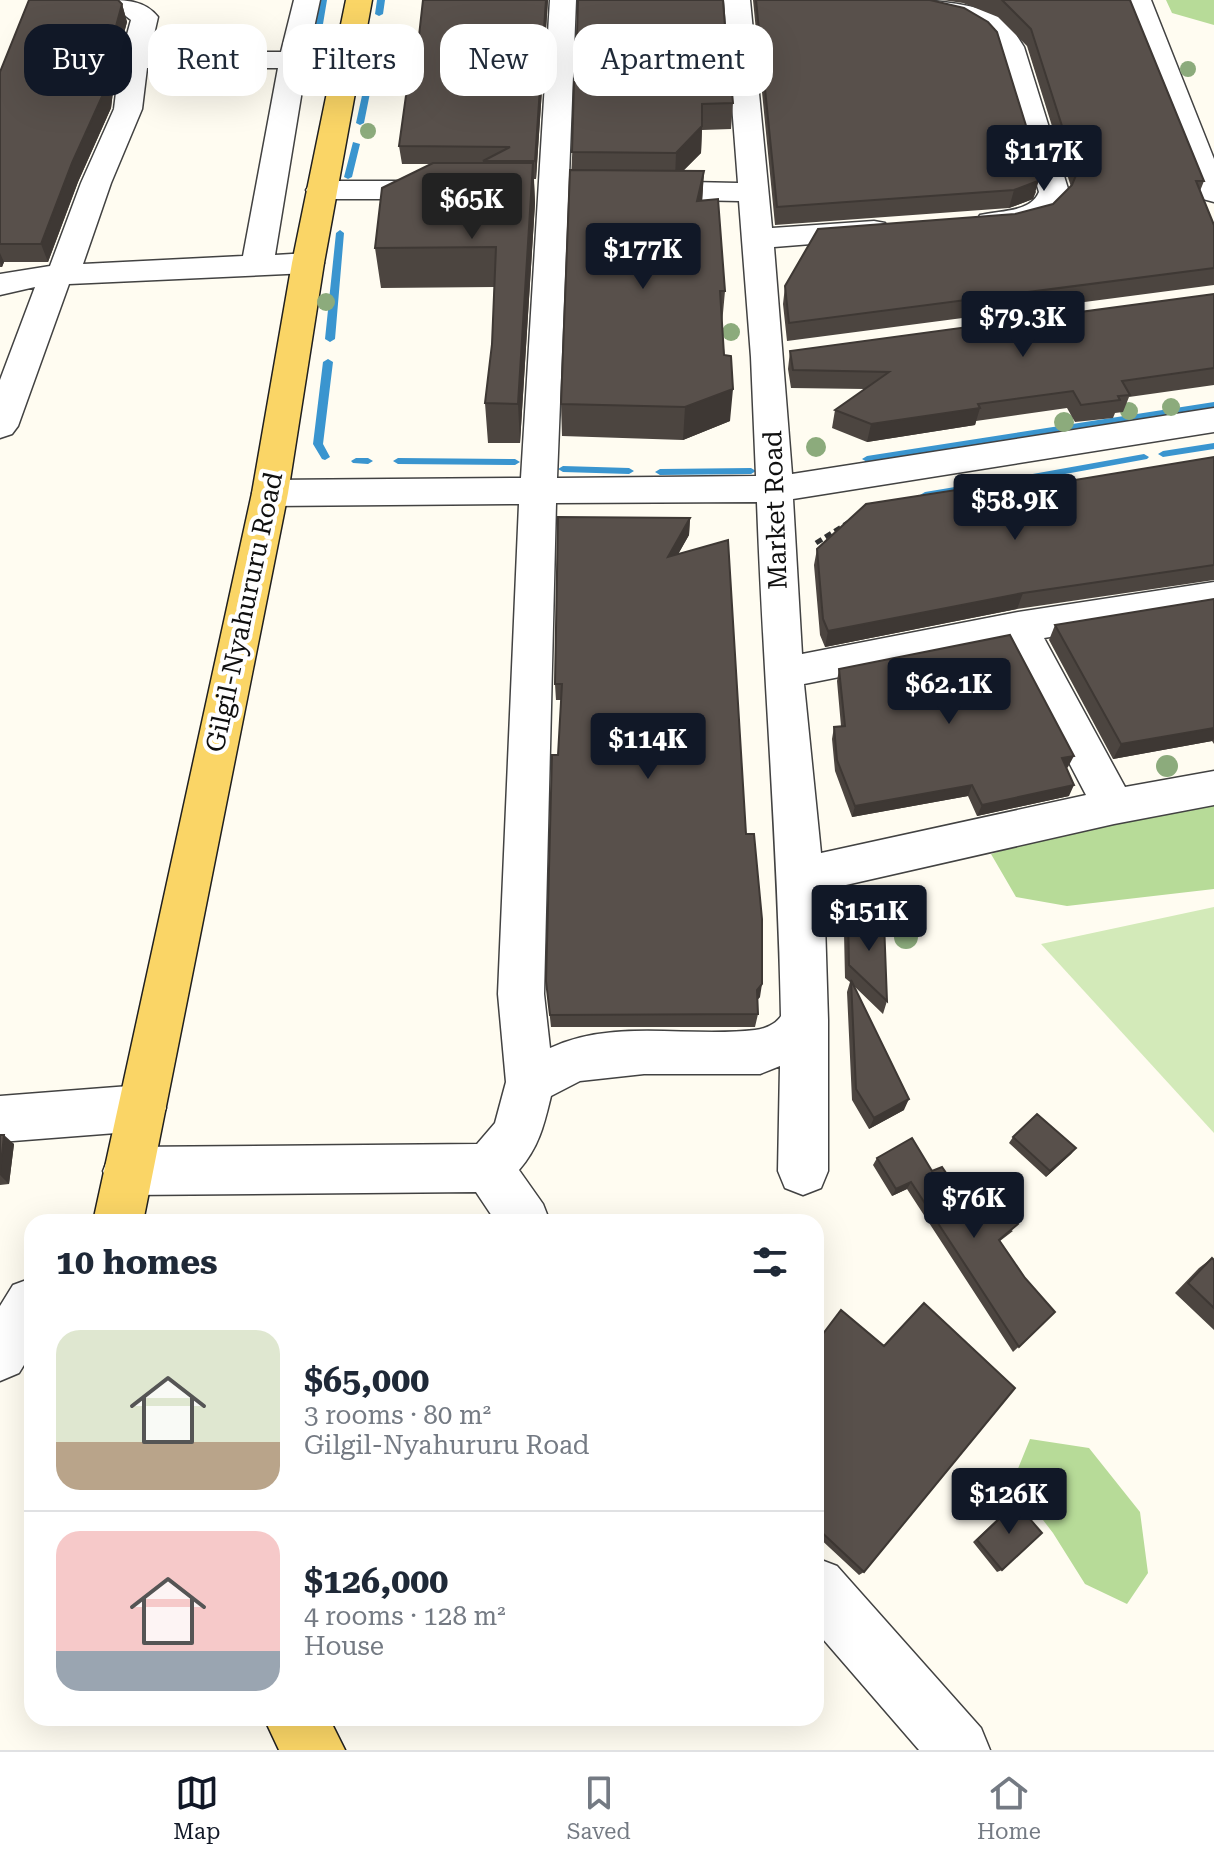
<!DOCTYPE html>
<meta charset="utf-8">
<style>
body{margin:0;font-family:"Roboto Serif",serif;background:#f6f6f7;color:#1f2937;height:100vh;display:flex;flex-direction:column;font-size:30px;white-space:nowrap}
*{box-sizing:border-box;margin:0}
p{font-size:26px;color:#747a83}
.icon{flex:none;width:44px;height:44px;fill:none;stroke:currentColor;stroke-width:2;stroke-linecap:round;stroke-linejoin:round}
.map{position:relative;flex:1;overflow:hidden}
.panel{position:absolute;left:24px;top:1214px;width:800px;height:512px;display:flex;flex-direction:column;background:#fff;border-radius:24px;box-shadow:0 8px 32px #0002}
.panel>*{flex:none}
.hud{position:absolute;left:24px;top:24px;width:800px;height:72px;display:flex;gap:16px}
.price{position:absolute;translate:-50% -68px;padding:0 18px;border-radius:8px;background:#111827;color:#fff;font-size:26px;line-height:52px;filter:drop-shadow(0 2px 4px #0008)}
.price::after{content:'';position:absolute;left:50%;top:48px;width:24px;height:18px;margin-left:-12px;background:inherit;clip-path:polygon(0 0,100% 0,50% 100%)}
.price.selected{background:#222;color:#fff}
ul{padding:0;list-style:none}
li{display:flex;align-items:center;gap:24px;height:200px;padding:0 32px}
li+li{border-top:2px solid #e0e1e3}
li span{display:grid;place-items:center;flex:none;width:224px;height:160px;border-radius:24px;color:#555}
li>.icon{margin-inline-start:auto}
span .icon{width:96px;height:96px;fill:#fffc;stroke-width:1}
li b{font-size:34px}
h2{display:flex;justify-content:space-between;align-items:center;height:96px;padding:0 32px;font-size:34px}
.tag{padding:0 28px;border-radius:24px;background:#fff;box-shadow:0 8px 32px #0002;font-size:28px;line-height:72px}
.tag.selected{background:#111827;color:#fff}
.tab-bar{display:flex;justify-content:space-around;align-items:center;height:112px;border-top:2px solid #e0e1e3;background:#fff;font-size:22px;color:#747a83}
.tab-bar a{display:grid;justify-items:center;gap:4px}
.tab-bar .selected{color:#111827}
.map>svg:first-child{display:block}
.green{fill:#d3eab9}
.forest{fill:#b7db98}
.lines{fill:none;stroke-linecap:round;stroke-linejoin:round}
.stream{fill:#3a95cf;fill-rule:evenodd}
.minor-casing{stroke:#424242;stroke-width:3}
.major-casing{stroke:#202020;stroke-width:3}
.path{stroke:#313131;stroke-width:5;stroke-dasharray:7 4;stroke-linecap:butt}
.minor{fill:#fff;fill-rule:evenodd}
.major{fill:#fad566;fill-rule:evenodd}
.tree{fill:#8cab7c}
.wall{fill:#4c4540}
.shaded-wall{fill:#3e3834}
.building{fill:#58504b;stroke:#3e3834;stroke-width:2}
.labels{text-anchor:middle;dominant-baseline:central;stroke-width:8;stroke-linejoin:round;paint-order:stroke}
.street-label{font-size:26px;fill:#0f0f0f;stroke:#fff}
</style>
<div class="map">
<svg width="1214" height="1750" viewBox="0 0 1214 1750">
<rect width="100%" height="100%" fill="#fffcf1"/>
<!-- green -->
<path class="green" d="M1214,907v226l-173,-189z"/>
<!-- forest -->
<path class="forest" d="M1166,0h48v25l-42,-12z
M1214,803v86l-147,17 -51,-9 -25,-43 46,-14z
M1030,1439l59,9 51,64 8,61 -21,31 -42,-20 -32,-51 -40,-52z"/>
<g class="lines">
<!-- stream -->
<path class="stream" d="M319,0h8l-5,30 -4,2 -4,-2z
M377,0h8l-2,14 -4,2 -4,-2z
M373,27l7,2 -5,43 -4,2 -4,-2z
M313,40l7,2 -2,11 -4,2 -4,-2z
M309,65l7,2 -5,25 -4,2 -4,-2z
M363,91l7,2 -6,30 -4,2 -4,-2z
M353,142l7,2 -8,33 -4,2 -4,-2z
M340,230l4,3 -9,106 -5,3 -5,-3 11,-106z
M328,359l5,3 -10,82 7,13 -5,3 -3,-1 -9,-15 10,-82z
M1214,402v6l-347,54 -5,-3 5,-3z
M1214,443v6l-51,8 -5,-3 5,-3z
M1144,454l5,3 -2,2 -136,25 -5,-3 5,-3z
M356,458h12l5,3 -5,3 -15,-1 -2,-2z
M398,458l117,1 5,3 -5,3 -117,-1 -5,-3z
M563,466l66,2 5,3 -5,3 -66,-2 -5,-3z
M751,468l5,3 -5,3 -91,1 -5,-3 5,-3z
M979,483l5,3 -2,2 -57,10 -5,-3 5,-3z"/>
<!-- minor casing -->
<g class="minor-casing">
<path id="minor" d="M105,0c21,0 40,0 53,17l-8,35h131l13,-52h26l-13,60 -32,195 33,-2 11,3 5,7 -5,7 -11,3 -239,11 -51,142 -6,8 -12,4v-58l35,-93 -35,8v-21l50,-8 31,-83 33,-74 6,-49 11,-40zM147,68h131l-35,188 -160,8 28,-81 31,-74z
M550,0h26l-19,478 199,-2 -5,-119 -12,-156 -97,-2 -11,-3 -4,-6 4,-6 11,-3 96,2 -14,-183h26l22,228 102,-7 11,2 5,7 -5,7 -11,2 -100,8 18,227 422,-66v24l-421,67 9,155 216,-42 196,-30v28l-170,28 81,149 89,-16v34l-100,19 -290,66 4,130v151l-7,17 -18,7 -18,-7 -7,-17 2,-105 -20,8h-116l-64,7 -29,15c-7,29 -12,51 -32,74l24,34 7,18h-54l-20,-30 -348,3 -18,-7 -7,-17 7,-17 18,-7 349,-3 18,-21 11,-41 -8,-88 21,-490 -249,2 -13,-4 -5,-9 5,-9 13,-4 251,-2zM757,502c6,171 21,342 24,514 -5,8 -16,13 -26,14 -67,8 -141,-12 -205,18l-6,-54 12,-491zM1007,644l79,151 -265,58 -17,-169z
M887,0c33,0 91,0 118,21 8,7 13,17 19,26l45,145c-2,6 -4,13 -8,18 -15,18 -59,24 -81,19l-4,-7 4,-7c20,-5 50,-2 59,-23l-43,-145c-19,-32 -72,-33 -105,-41z
M1125,0h26l63,159v43l-11,-3 -4,-6 -31,-74z
M321,181h120l11,3 4,6 -4,6 -11,3h-120l-11,-3 -4,-6 4,-6z
M142,1085l17,7 7,16 -7,16 -17,7 -142,11v-46z
M32,1278v74l-13,21 -19,8v-75l13,-21z
M816,1558l21,8 144,162 9,22h-71l-103,-119z"/>
</g>
<!-- major casing -->
<g class="major-casing">
<path id="major" d="M346,0h26l-48,263 -36,230 -145,729h-50l159,-729 40,-230z
M264,1718h65l16,32h-66z"/>
</g>
<!-- path -->
<path class="path" d="M816,543l38,-24"/>
<!-- minor -->
<use href="#minor" class="minor"/>
<!-- major -->
<use href="#major" class="major"/>
</g>
<!-- trees -->
<g class="tree">
<circle cx="390" cy="44" r="7"/>
<circle cx="1188" cy="69" r="8"/>
<circle cx="368" cy="131" r="8"/>
<circle cx="326" cy="302" r="9"/>
<circle cx="731" cy="332" r="9"/>
<circle cx="1171" cy="407" r="9"/>
<circle cx="1129" cy="411" r="9"/>
<circle cx="1064" cy="422" r="10"/>
<circle cx="816" cy="447" r="10"/>
<circle cx="1167" cy="766" r="11"/>
<circle cx="906" cy="937" r="12"/>
</g>
<!-- wall -->
<path class="wall" d="M423,0h125l-12,179h-2l1,24 -15,240h-32l-3,-40 7,-59 2,-57 -113,1 -6,-40 55,-84h-28l-3,-18 19,-101z
M753,0h177l106,192 -3,7 -24,9 -234,17z
M942,0h188l74,181 -4,10 14,34v60l-427,56 -4,-37 2,-18 230,-72 38,-10 18,-17 -44,-141 -29,-29 -35,-14z
M122,4l5,18 -10,37 -6,49 -33,74 -30,80h-44l-2,5h-2v-195z
M728,67l-1,15 6,21 -2,26 -29,1 -1,23 -18,18h21l-2,29 23,91 -3,33 8,97 -47,19 -121,-4 -1,-32 15,-336z
M1214,294v91l-85,12 -6,15 -8,1 -2,5 -38,4 -8,-14 -91,13 -1,4 -108,17 -35,-14 3,-18 30,-21 -74,-1 -3,-19 2,-18z
M1214,457v123l-197,29 -192,38 -5,-12 -6,-70 3,-16 161,-54 25,-3z
M690,518l-1,17 -11,19 68,280 14,163 -3,3 1,14 -3,13h-204l-5,-46 15,-281h-5l-1,-16z
M1214,599v145l-2,-3 -99,18 -64,-119 6,-15z
M839,669l229,98 -1,1 2,28 -92,20 -9,-20 -116,21 -17,-46 -3,-32 2,-12 7,-1 -4,-45z
M848,920l39,81 -4,13 -29,-28 50,124 -35,19 -17,-29 -5,-108 3,-10 -5,-4 -1,-45z
M0,1135l14,9 -5,40 -9,1z
M1013,1137l63,11 -5,6 -25,23 -37,-34z
M877,1158l55,13 42,43 39,17 -13,10 25,37 30,34 -42,40 -106,-163 -15,7 -19,-31z
M1212,1258l2,2v70l-39,-37 24,-25z
M816,1343l48,229 -5,3 -43,-40z
M1016,1503l-14,67 -5,2 -24,-30 38,-36z"/>
<!-- shaded-wall -->
<path class="shaded-wall" d="M546,0h2l-12,179 -1,-18z
M122,4l5,18 -10,37 -6,49 -33,74 -30,80 -7,-18 71,-203z
M702,126l-1,27 -26,26 1,-26z
M533,163l2,40 -15,240 -2,-39z
M704,171l-2,33 -5,-3z
M1041,174l-8,25 -24,9 5,-18z
M0,253l4,9 -2,5 -2,-5z
M733,389l-3,32 -47,19 2,-33z
M980,408l-5,17 -108,17 4,-18z
M690,518l-1,17 -22,39 1,-17z
M1023,593l-6,16 -192,38 3,-16z
M1214,728v11l-2,2 -99,18 8,-15z
M1074,756l-6,11 -11,2 5,-11z
M972,785l-4,11 -116,21 3,-11z
M1074,785l-5,11 -92,20 5,-11z
M762,984l-2,13 -6,6 3,-13z
M909,1099l-5,11 -35,19 5,-11z
M4,1135l10,9 -5,40 -9,-9z
M1076,1148l-5,6 -25,23 4,-6z
M911,1182l-4,7 -15,7 4,-7z"/>
<!-- building -->
<path class="building" d="M29,0h89l4,4 -10,37 -7,49 -33,73 -31,81h-41v-172z
M423,0h123l-11,161h-52l27,-14 -111,-1 14,-101h5z
M578,0h145l5,67 -152,1z
M756,0h174l34,8 24,14 9,10 44,142 -3,7 -24,9 -237,17z
M1002,0h128l74,181h-8l18,44v43l-425,55 -4,-37 33,-57 197,-15 38,-10 19,-19 5,-12 -46,-144z
M574,82h157l2,21 -31,1v22l-26,27 -104,-1z
M433,163h100l-15,241 -33,-1 7,-59 4,-97 -121,1 7,-60z
M570,170l134,1 -7,30 21,-2 7,92h-5l4,64 7,1 2,33 -48,18 -124,-3z
M1214,294v74l-92,13 8,14 -12,1 2,4 -39,5 -8,-14 -95,13 2,4 -109,16 -36,-14 54,-38 -96,-2 -3,-19z
M1214,457v108l-191,28 -195,38 -5,-12 -6,-70 49,-45 109,-17 3,8 25,-3z
M558,517l132,1 -22,39 60,-17 18,294h8l8,85v65l-5,6 1,24 -208,1 -4,-34 6,-226h6l4,-71h-7z
M1214,599v129l-93,16 -66,-119z
M1010,635l64,121 -12,2 12,27 -92,20 -10,-20 -117,21 -18,-46 -3,-33 11,-1 -6,-57z
M848,920l36,2 3,79 -38,-36z
M851,980l58,119 -35,19 -18,-29z
M1037,1114l39,34 -26,23 -37,-34z
M0,1135h4l-4,38z
M912,1138l20,33 10,-4 32,47 21,-17 23,27 -19,16 26,38 30,34 -36,35 -108,-165 -15,7 -19,-31z
M1212,1258l2,2v48l-26,-25z
M924,1303l91,85 -151,184 -48,-45v-184l25,-33 43,36z
M1016,1503l26,30 -40,37 -25,-30z"/>
<g class="labels">
<!-- street labels -->
<g class="street-label">
<text transform="translate(775 510) rotate(-92)">Market Road</text>
<text transform="translate(244 612) rotate(-78)">Gilgil-Nyahururu Road</text>
</g>
</g>
</svg>
<b class="price" style="left:1044px;top:193px">$117K</b>
<b class="price selected" style="left:472px;top:241px">$65K</b>
<b class="price" style="left:643px;top:291px">$177K</b>
<b class="price" style="left:1023px;top:359px">$79.3K</b>
<b class="price" style="left:1015px;top:542px">$58.9K</b>
<b class="price" style="left:949px;top:726px">$62.1K</b>
<b class="price" style="left:648px;top:781px">$114K</b>
<b class="price" style="left:869px;top:953px">$151K</b>
<b class="price" style="left:974px;top:1240px">$76K</b>
<b class="price" style="left:1009px;top:1536px">$126K</b>
<div class="hud">
<a class="tag selected">Buy</a>
<a class="tag">Rent</a>
<a class="tag">Filters</a>
<a class="tag">New</a>
<a class="tag">Apartment</a>
</div>
<section class="panel">
<h2>10 homes<svg class="icon" aria-label="filters" viewBox="0 0 24 24"><path d="M4 7h16M4 17h16"/><circle cx="9" cy="7" r="2"/><circle cx="15" cy="17" r="2"/></svg></h2>
<ul>
<li><span style="background:linear-gradient(#dfe7d0 70%,#b9a48a 0)"><svg class="icon" aria-label="home" viewBox="0 0 24 24"><path d="M3 11l9-7 9 7M6 9v11h12V9"/></svg></span><div><b>$65,000</b><p>3 rooms · 80 m²</p><p>Gilgil-Nyahururu Road</p></div></li>
<li><span style="background:linear-gradient(#f6c9c9 75%,#9aa5b1 0)"><svg class="icon" aria-label="home" viewBox="0 0 24 24"><path d="M3 11l9-7 9 7M6 9v11h12V9"/></svg></span><div><b>$126,000</b><p>4 rooms · 128 m²</p><p>House</p></div></li>
</ul>
</section>
</div>
<nav class="tab-bar">
<a class="selected"><svg class="icon" aria-label="map" viewBox="0 0 24 24"><path d="M3 6l6-2 6 2 6-2v14l-6 2-6-2-6 2zM9 4v14M15 6v14"/></svg>Map</a>
<a><svg class="icon" aria-label="saved" viewBox="0 0 24 24"><path d="M7 4h10v16l-5-4-5 4z"/></svg>Saved</a>
<a><svg class="icon" aria-label="home" viewBox="0 0 24 24"><path d="M3 11l9-7 9 7M6 9v11h12V9"/></svg>Home</a>
</nav>
